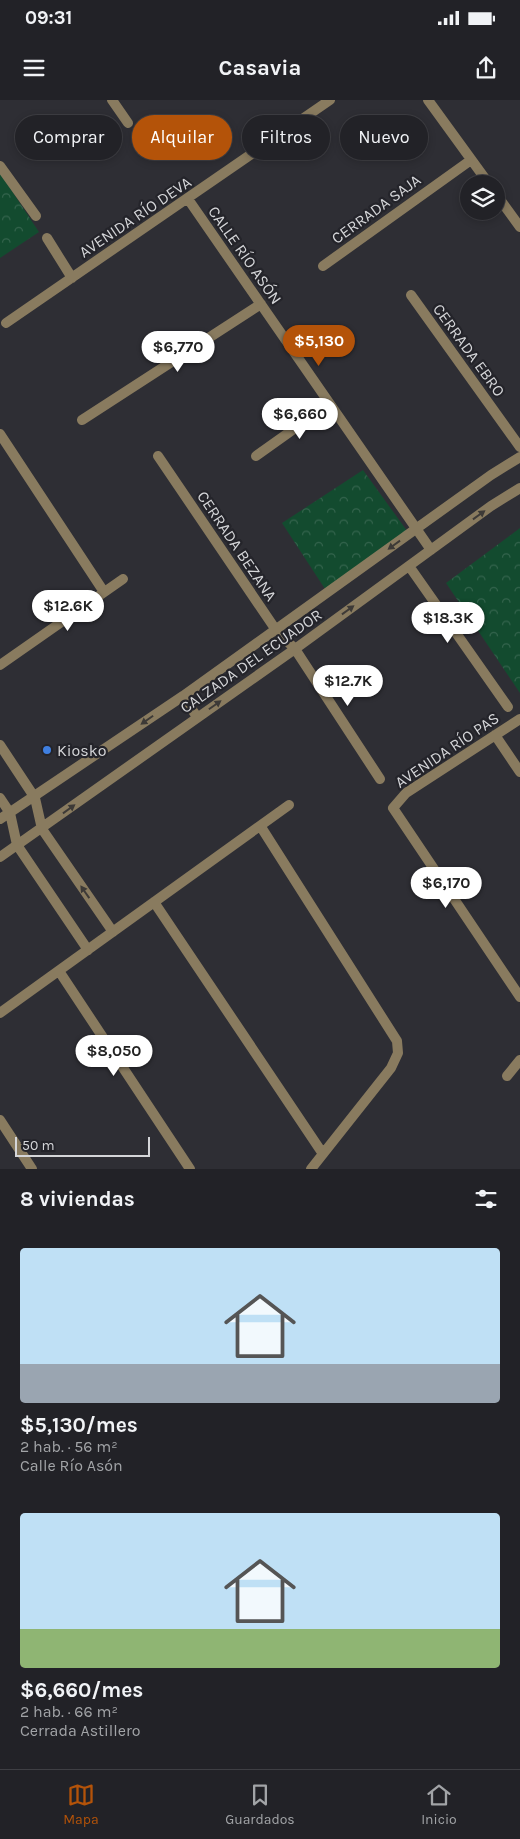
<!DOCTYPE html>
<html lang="es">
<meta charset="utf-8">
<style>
body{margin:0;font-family:Karla,sans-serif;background:#2a2a2f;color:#f1f3f6;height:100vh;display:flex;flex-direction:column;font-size:19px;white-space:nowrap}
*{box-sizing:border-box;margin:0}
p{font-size:16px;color:#a2a4a7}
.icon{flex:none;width:28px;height:28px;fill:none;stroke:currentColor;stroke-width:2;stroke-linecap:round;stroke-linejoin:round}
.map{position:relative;height:1069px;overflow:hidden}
.sheet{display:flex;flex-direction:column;background:#222227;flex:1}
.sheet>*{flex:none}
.banner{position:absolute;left:15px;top:15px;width:490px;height:45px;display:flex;gap:10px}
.buttons{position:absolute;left:460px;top:75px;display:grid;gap:10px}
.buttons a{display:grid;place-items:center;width:45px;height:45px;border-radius:50%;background:#222227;box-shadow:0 2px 8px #0003,0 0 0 1px #3f3f44;font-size:25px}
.scale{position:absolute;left:15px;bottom:12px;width:135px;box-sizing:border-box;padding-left:5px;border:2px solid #d5d6d9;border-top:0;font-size:14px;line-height:18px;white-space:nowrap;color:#d5d6d9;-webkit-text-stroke:4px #24242a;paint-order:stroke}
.price{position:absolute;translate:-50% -42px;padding:0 11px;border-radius:18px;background:#fff;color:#222;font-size:16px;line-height:32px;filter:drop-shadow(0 1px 2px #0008)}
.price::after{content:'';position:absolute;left:50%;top:30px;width:15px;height:11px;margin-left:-8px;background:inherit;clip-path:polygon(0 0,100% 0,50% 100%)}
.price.active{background:#b45309;color:#fff}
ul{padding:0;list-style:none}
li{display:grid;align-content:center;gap:10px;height:265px;padding:0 20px}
li span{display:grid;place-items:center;height:155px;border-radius:5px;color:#555}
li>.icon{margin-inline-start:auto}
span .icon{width:90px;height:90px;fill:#fffc;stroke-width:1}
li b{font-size:21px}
h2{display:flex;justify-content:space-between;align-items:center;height:60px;padding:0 20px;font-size:21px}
.pill{padding:0 18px;border-radius:22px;background:#222227;box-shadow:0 2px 8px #0003,0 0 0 1px #3f3f44;font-size:18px;line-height:45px}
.pill.active{background:#b45309;color:#fff}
.status{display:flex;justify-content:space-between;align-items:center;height:35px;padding:0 25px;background:#222227;direction:ltr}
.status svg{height:14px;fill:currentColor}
header{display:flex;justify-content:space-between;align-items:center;height:65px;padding:0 20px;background:#222227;font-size:22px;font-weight:700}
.tabs{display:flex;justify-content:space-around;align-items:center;height:70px;border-top:1px solid #3f3f44;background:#222227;font-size:14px;color:#a2a4a7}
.tabs a{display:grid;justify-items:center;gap:2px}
.tabs .active{color:#b45309}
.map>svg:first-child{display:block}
.park{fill:url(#park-crowns)}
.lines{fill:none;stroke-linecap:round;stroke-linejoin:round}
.minor{stroke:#897b5f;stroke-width:10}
.oneway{fill:#3d3a37}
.shop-dot{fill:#3f7fe0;stroke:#24242a;stroke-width:2}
.labels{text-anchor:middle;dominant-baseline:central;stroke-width:4.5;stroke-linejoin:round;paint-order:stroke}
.street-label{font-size:16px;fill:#d5d6d9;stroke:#24242a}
.poi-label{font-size:16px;fill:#d5d6d9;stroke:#24242a;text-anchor:start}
</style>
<div class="status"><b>09:31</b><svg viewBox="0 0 49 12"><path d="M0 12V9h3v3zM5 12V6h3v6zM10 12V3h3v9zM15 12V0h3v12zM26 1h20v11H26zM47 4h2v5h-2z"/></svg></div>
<header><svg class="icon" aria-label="menu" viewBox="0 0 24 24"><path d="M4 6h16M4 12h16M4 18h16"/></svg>Casavia<svg class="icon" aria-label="share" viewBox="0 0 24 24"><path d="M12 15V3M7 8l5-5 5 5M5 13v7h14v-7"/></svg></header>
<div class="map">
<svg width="520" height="1069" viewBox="0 0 520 1069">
<defs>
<pattern id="park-crowns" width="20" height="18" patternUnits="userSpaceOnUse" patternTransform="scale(1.25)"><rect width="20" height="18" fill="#134b2f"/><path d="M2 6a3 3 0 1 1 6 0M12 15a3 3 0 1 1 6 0" fill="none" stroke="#34644d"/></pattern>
</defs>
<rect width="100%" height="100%" fill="#2e2e34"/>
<!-- park -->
<path class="park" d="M0,73l39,59 -39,26z
M363,370l47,65 -83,57 -45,-69z
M520,428v165l-74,-110z"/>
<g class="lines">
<!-- minor -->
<path class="minor" d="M112,0l16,23
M428,0l61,84
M0,66l36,50
M496,94l24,33
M188,99l243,351
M47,138l25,40
M323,166l148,-106
M411,195l109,152
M6,223l324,-223
M82,320l179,-116
M0,334l104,158
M158,356l118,174 19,19 85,130
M256,356l73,-52
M409,466l99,141
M0,565l123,-86
M183,596l14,21
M520,619l-114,74 -13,15 127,189
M495,635l25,37
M0,645l35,53 7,31 71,103
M0,698l10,15 7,32 71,105
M0,719l183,-123 308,-221 29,-18
M261,727l136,214 1,12 -7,15 -80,101
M0,757l295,-208 196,-143 29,-18
M154,802l169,252
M59,871l131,198
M0,913l289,-208
M507,976l13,-16
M0,1020l32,49"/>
</g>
<!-- one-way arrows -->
<defs><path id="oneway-solid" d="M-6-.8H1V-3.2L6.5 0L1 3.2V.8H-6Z" transform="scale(1.25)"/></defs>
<g class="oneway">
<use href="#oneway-solid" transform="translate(479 415) rotate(-36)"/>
<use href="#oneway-solid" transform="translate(394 445) rotate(144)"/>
<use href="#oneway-solid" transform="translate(348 510) rotate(-36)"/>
<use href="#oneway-solid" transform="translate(215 605) rotate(-35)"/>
<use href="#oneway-solid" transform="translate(147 620) rotate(145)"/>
<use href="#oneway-solid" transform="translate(69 709) rotate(-36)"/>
<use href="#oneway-solid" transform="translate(85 792) rotate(-125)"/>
</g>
<!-- markers -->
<circle class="shop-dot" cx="47" cy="650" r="5"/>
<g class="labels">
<!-- street labels -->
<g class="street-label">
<text transform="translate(376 109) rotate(-36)">CERRADA SAJA</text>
<text transform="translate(135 117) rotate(-34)">AVENIDA RÍO DEVA</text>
<text transform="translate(245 155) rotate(55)">CALLE RÍO ASÓN</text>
<text transform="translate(469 250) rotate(54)">CERRADA EBRO</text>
<text transform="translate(237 446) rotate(56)">CERRADA BEZANA</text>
<text transform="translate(251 561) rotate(-35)">CALZADA DEL ECUADOR</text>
<text transform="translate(447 650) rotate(-34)">AVENIDA RÍO PAS</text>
</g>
<!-- poi labels -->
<g class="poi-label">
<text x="57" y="650">Kiosko</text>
</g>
</g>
</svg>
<div class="buttons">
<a><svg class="icon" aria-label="layers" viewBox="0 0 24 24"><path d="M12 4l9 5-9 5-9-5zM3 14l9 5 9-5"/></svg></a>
</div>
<div class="scale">50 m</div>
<b class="price active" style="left:319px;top:267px">$5,130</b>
<b class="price" style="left:178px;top:273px">$6,770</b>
<b class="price" style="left:300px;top:340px">$6,660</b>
<b class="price" style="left:68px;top:532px">$12.6K</b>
<b class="price" style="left:448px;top:544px">$18.3K</b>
<b class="price" style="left:348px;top:607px">$12.7K</b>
<b class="price" style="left:446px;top:809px">$6,170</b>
<b class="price" style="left:114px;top:977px">$8,050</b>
<div class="banner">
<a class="pill">Comprar</a>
<a class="pill active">Alquilar</a>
<a class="pill">Filtros</a>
<a class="pill">Nuevo</a>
</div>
</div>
<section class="sheet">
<h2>8 viviendas<svg class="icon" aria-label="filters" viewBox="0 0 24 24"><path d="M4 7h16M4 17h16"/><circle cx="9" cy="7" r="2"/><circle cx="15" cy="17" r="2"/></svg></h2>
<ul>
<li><span style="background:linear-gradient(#bfe0f5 75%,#9aa5b1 0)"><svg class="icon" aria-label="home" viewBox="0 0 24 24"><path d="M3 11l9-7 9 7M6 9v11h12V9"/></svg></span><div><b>$5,130/mes</b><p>2 hab. · 56 m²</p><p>Calle Río Asón</p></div></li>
<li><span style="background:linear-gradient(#bfe0f5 75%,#8fb573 0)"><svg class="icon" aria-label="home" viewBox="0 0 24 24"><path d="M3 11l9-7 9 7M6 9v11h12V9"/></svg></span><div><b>$6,660/mes</b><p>2 hab. · 66 m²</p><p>Cerrada Astillero</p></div></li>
</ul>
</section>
<nav class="tabs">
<a class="active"><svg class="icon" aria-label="map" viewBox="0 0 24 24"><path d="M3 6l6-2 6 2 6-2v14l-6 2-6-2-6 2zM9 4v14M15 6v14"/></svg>Mapa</a>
<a><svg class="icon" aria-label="saved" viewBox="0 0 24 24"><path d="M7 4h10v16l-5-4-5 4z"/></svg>Guardados</a>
<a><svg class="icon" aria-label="home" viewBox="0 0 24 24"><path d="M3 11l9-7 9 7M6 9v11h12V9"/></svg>Inicio</a>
</nav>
